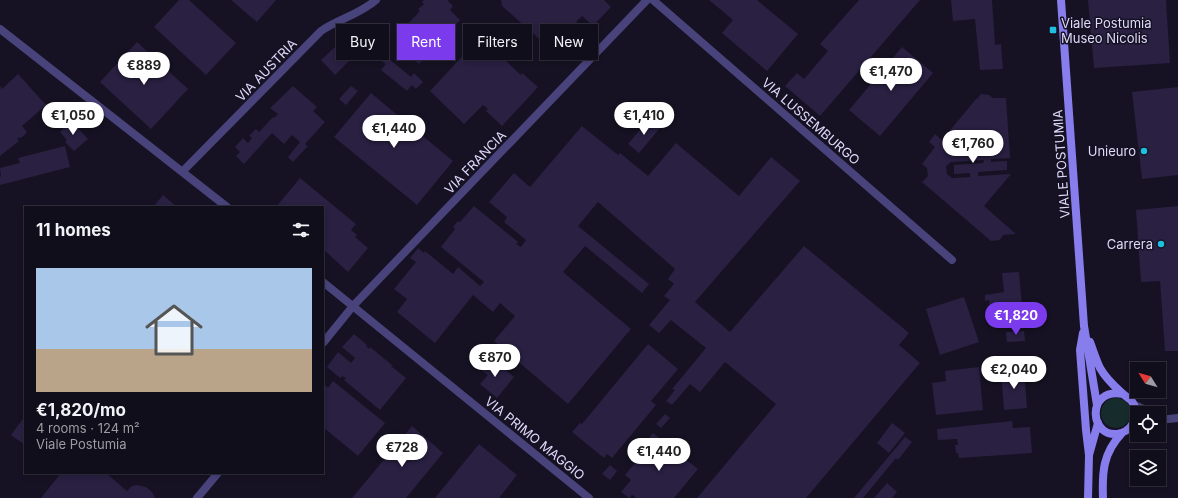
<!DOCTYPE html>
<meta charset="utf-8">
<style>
body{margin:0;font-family:Inter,sans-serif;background:#1e1c27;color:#f1f3f6;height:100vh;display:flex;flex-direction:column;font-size:15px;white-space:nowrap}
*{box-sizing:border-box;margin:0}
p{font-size:13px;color:#9c9ca2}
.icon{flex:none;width:22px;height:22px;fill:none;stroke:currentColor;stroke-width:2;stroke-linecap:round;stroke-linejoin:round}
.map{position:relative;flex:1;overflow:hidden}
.drawer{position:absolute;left:24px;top:206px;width:300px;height:268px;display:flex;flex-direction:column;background:#100e1a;border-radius:0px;box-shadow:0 2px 6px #0003,0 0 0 1px #302e39}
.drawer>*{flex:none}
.guide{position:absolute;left:336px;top:24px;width:380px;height:36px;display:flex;gap:8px}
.needle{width:26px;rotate:307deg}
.fabs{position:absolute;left:1130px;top:362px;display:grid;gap:8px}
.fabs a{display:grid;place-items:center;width:36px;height:36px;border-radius:0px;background:#100e1a;box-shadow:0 2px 6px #0003,0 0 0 1px #302e39;font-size:20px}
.price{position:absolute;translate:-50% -34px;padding:0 9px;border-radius:14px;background:#fff;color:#222;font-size:13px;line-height:26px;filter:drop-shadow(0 1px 2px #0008)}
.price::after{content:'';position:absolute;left:50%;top:24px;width:12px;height:9px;margin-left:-6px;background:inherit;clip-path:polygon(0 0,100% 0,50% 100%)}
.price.current{background:#7c3aed;color:#fff}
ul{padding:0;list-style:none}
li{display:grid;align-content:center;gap:8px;height:212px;padding:0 12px}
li+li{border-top:1px solid #302e39}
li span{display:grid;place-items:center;height:124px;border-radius:0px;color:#555}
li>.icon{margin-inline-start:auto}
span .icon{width:72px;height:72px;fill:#fffc;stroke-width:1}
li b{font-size:17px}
h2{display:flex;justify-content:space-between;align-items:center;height:48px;padding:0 12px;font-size:17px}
.tag{padding:0 14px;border-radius:0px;background:#100e1a;box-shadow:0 2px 6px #0003,0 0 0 1px #302e39;font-size:14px;line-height:36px}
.tag.current{background:#7c3aed;color:#fff}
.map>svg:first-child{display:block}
.green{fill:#162b2c}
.building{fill:#292042;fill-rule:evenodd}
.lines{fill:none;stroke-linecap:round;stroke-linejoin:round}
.minor{stroke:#49437c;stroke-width:8}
.secondary{stroke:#887ded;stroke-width:8}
.poi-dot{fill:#1ebfe0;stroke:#161223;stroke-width:1.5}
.labels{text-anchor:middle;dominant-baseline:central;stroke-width:3;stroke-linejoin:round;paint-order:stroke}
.poi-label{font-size:13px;fill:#dfd9fa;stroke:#161223;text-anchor:end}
.street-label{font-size:13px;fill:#dfd9fa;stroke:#161223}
</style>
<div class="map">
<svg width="1178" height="498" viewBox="0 0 1178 498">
<rect width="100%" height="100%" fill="#161223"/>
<!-- green -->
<path class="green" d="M1101 413a15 15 0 1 1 30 0a15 15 0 1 1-30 0Z"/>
<!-- building -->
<path class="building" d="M179,0h10l47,43 -30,32 -52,-48z
M231,0h45l-19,22z
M424,0h23l6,6 -3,4 10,10 -41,44 -19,-17 6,-7 -7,-7 21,-22 -2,-2 6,-5 -2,-2z
M501,0h103l7,7 -18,19 -11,-10 -6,6 13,12 -12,12 -17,-18 -15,16 -43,-38z
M709,0h48l41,34 -31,37 -45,-38 11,-13z
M859,0h61l-100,116 -35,-30 12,-13 7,6 24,-28 -8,-7z
M951,0h41l3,45 6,-1 2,25 -23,1 -5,-51 -22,2z
M1088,0h78l4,63 -76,5z
M357,28l7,6 -5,8 -8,-7z
M480,37l41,38 1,-2 16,14 -36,39 -16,-15 2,-2 -5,-4 -19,19 -34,-33z
M137,42l51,47 -37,40 -51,-47z
M335,47l14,14 -14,14 -14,-15z
M902,47l31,26 -53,63 -31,-26z
M383,54l28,23 3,-4 9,9 -7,7 -4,-4 -5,6 -26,-21 5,-6 -8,-5z
M18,74l28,31 -24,21 5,6 -6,6 -1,-1 -3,2 2,2 -19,15v-70l2,3z
M293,86l24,21 -4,4 12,11 -20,22 3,2 -15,16 -5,-5 12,-15 -8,-7 -8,9 -12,-11 -28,31 -8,-8 4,-4 -5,-5 8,-9 5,5 4,-5 -3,-2 7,-7 3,3 14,-15 1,1 4,-4 -8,-6z
M351,86l7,5 -12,14 -7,-6z
M1178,87v88l-36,4 -10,-87z
M371,93l82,68 -36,44 -83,-68z
M981,94l8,1 4,3h13l4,60 -19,1v3l16,-1v9l-29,2v4l33,-2 -27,32 32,28 -13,1 -3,5 -9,1 -69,-59 6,-6 -1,-8 -5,-4 13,-17 -6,-5 6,-8 7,6 34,-41h1zM984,160l-1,3 -29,2v9l16,-1v4l-18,1 -5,-4 -1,-8 5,-4z
M649,119l11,9 -21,25 -11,-9z
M71,121l17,18 -14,12 -9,-9 2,-2 -7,-8z
M582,126l36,29 2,-2 28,23 28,-33 63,53 32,-39 29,24 -105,121 35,30 74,-86 105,87 -10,12 21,18 -114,135h-109l79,-94 -51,-42 -25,30 -10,-8 -18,21 -6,-4 9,-11 -3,-1 34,-41 -35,-28 -12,13 -10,-8 21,-25 -6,-4 10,-12 -6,-5 7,-10 -77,-67 -20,24 71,58 -7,9 -57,-47 -22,26 68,57 -63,75 -74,-63 21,-25 -15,-13 -7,9 -20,-17 -38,48 -38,-31 10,-13 -13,-10 22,-27 -6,-4 8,-10 6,5 1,-2 28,23 5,-7 22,19 4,-4 -43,-35 14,-18 -2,-2 5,-6 2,1 14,-16 44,36 -2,2 5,3 5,-7 -22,-18 3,-5 -18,-15 25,-29 16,14z
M65,146l5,21 -70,18v-8l1,-1 -1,-8 20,-5 -2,-5z
M300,178l56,46 -5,6 6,5 -2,2 13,11 -20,24 -25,-23v-42h-47z
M163,195l14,12h-24z
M1178,206v145h-13l-5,-70 -19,1 -5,-72z
M1019,272l4,46 -32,2 -2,-20 -4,1v-6l19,-3 -2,-19z
M964,297l15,45 -39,13 -14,-46z
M1024,331l1,10 -18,1 -1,-10z
M354,334l13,11 -1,1 3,3 1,-2 22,18 -1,1 15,12 -26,32 -36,-30 2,-2 -4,-2 -2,2 -13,-11 11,-15 13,11 4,-5 -13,-11z
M648,344l30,25 -27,32 5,4 -44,53 -5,-4 -3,4 -32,-26 8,-9 2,1z
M490,357l24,20 -17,21 -17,-14 8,-9 -8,-6z
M979,367l4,43 -47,5 -4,-32 14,-2 -1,-10z
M1024,369l3,39 -23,2 -3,-39z
M333,381l52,42 -27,33 -35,-29v-44l5,5z
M665,414l5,4 -9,10 -5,-4z
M25,416v29l-14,-10z
M1012,421l1,7 17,-1 2,26 -73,5 -1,-5h-2l-1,-8h3l-1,-6 -19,1 -1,-11z
M892,423l13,10 -16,20 -12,-10z
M412,426l31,27 -37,45h-54z
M653,433l45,36 -24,29h-37l-5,-3 -3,3 -8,-6 10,-12 -6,-5 25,-30 -4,-3z
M905,437l7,5 -14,18 -2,-2 -33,40h-9z
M479,444l38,31 -18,23h-64z
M610,465l7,6 -7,9 -8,-6z
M61,473h45l21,18 5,-5 5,-1 9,2 6,5 3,6h-114z
M887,483l10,9 -5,6h-18z"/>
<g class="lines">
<!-- minor -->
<path class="minor" d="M653,0l299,260
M0,29l227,178
M182,172l139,-141c18,-12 39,-17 55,-31
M323,282l266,216
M323,343l30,-37 294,-306
M1133,404l19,9
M1159,420l19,-2
M197,498l21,-25"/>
<!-- secondary -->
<path class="secondary" d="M1061,0l23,326 13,79
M1083,333l-3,17 6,80 3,25
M1090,342c3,8 6,18 10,26 5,9 14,18 22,25 4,4 9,6 11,10 3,5 4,11 2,15 -2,7 -7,13 -14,15 -31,9 -37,-46 2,-39
M1088,498l1,-43 9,-32
M1103,498c-1,-26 0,-45 19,-65"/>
</g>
<!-- markers -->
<g class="poi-dot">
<rect x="1049" y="26" width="8" height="8" rx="2"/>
<circle cx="1144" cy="151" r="4"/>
<circle cx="1161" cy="244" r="4"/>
</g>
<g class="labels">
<!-- poi labels -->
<g class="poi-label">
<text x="1061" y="23" text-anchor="start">Viale Postumia<tspan x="1061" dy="15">Museo Nicolis</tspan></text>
<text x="1136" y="151">Unieuro</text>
<text x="1153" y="244">Carrera</text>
</g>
<!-- street labels -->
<g class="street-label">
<text transform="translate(266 70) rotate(-46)">VIA AUSTRIA</text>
<text transform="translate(811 121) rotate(41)">VIA LUSSEMBURGO</text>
<text transform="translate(475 162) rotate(-46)">VIA FRANCIA</text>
<text transform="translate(1061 164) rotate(-94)">VIALE POSTUMIA</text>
<text transform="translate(535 438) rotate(39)">VIA PRIMO MAGGIO</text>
</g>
</g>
</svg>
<div class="fabs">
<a><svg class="needle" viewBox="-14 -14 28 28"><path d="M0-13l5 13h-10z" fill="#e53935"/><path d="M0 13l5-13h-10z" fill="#9c9ca2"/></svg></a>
<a><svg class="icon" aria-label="locate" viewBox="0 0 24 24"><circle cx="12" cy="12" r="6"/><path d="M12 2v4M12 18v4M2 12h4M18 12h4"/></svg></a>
<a><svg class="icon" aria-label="layers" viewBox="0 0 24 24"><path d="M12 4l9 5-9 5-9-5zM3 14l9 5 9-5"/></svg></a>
</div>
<b class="price" style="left:144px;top:86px">€889</b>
<b class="price" style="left:891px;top:92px">€1,470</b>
<b class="price" style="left:73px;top:136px">€1,050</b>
<b class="price" style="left:644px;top:136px">€1,410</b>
<b class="price" style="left:394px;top:149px">€1,440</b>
<b class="price" style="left:973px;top:164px">€1,760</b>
<b class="price current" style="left:1016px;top:336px">€1,820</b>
<b class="price" style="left:495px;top:378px">€870</b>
<b class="price" style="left:1014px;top:390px">€2,040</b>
<b class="price" style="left:402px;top:468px">€728</b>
<b class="price" style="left:659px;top:472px">€1,440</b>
<div class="guide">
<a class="tag">Buy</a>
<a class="tag current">Rent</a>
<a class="tag">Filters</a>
<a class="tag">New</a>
</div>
<section class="drawer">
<h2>11 homes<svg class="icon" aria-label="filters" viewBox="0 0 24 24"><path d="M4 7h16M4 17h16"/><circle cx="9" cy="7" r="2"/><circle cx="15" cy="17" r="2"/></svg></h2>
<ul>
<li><span style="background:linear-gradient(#a9c7e8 65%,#b9a48a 0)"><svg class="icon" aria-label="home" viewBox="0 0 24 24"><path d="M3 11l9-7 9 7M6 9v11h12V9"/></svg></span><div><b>€1,820/mo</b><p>4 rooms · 124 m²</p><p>Viale Postumia</p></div></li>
</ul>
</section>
</div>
